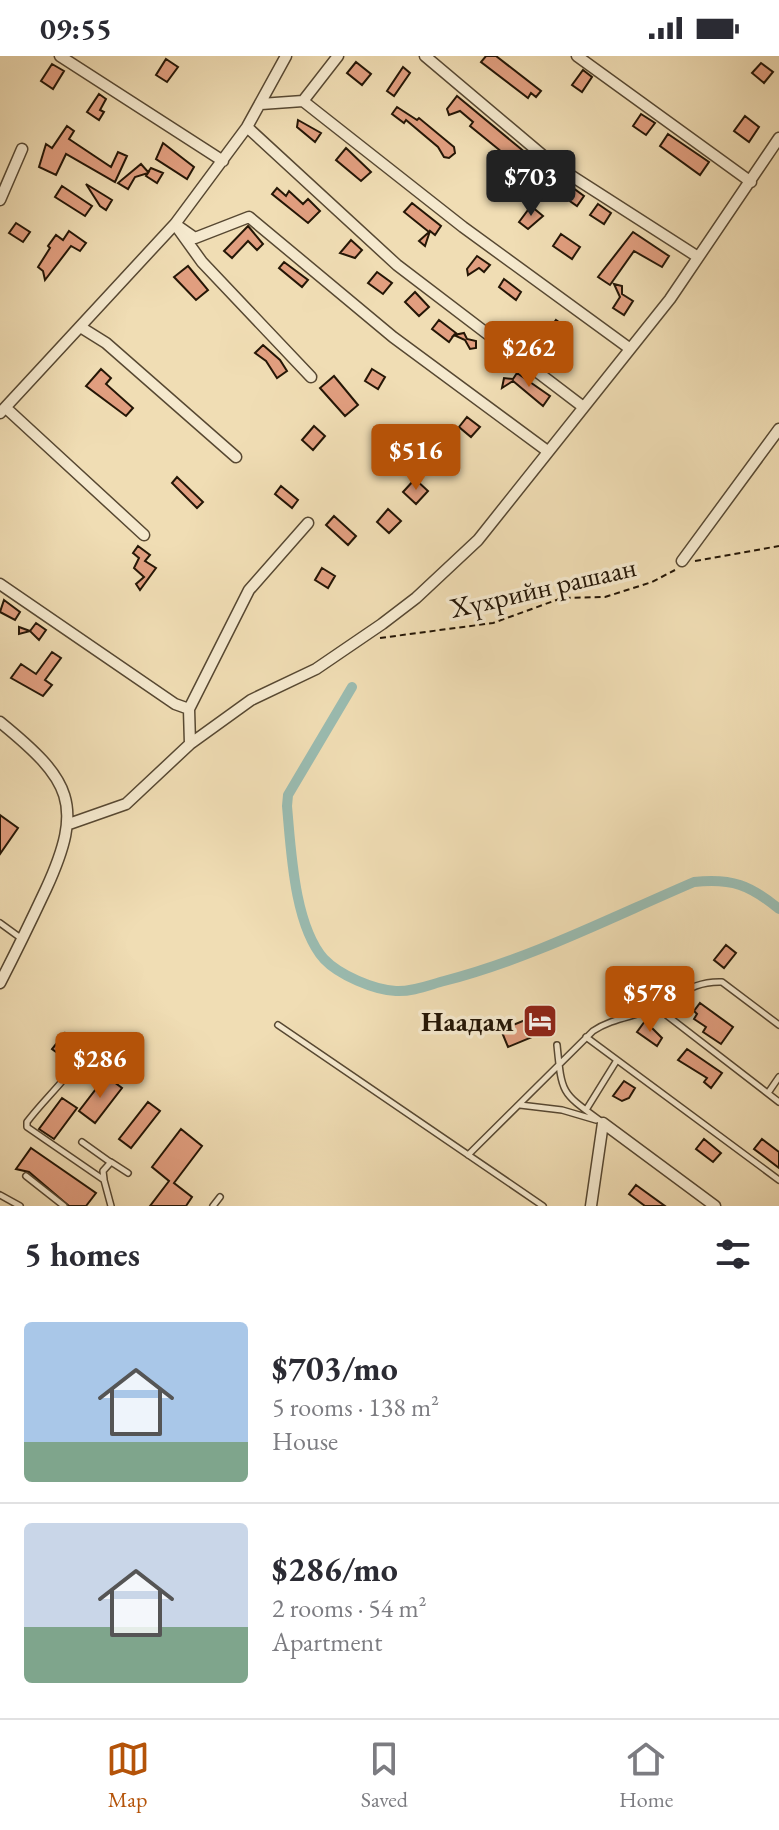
<!DOCTYPE html>
<meta charset="utf-8">
<style>
body{margin:0;font-family:"EB Garamond",serif;background:#f2f2f3;color:#2b2b33;height:100vh;display:flex;flex-direction:column;font-size:30px;white-space:nowrap}
*{box-sizing:border-box;margin:0}
p{font-size:26px;color:#7c7c81}
.icon{flex:none;width:44px;height:44px;fill:none;stroke:currentColor;stroke-width:2;stroke-linecap:round;stroke-linejoin:round}
.map{position:relative;height:1150px;overflow:hidden}
.panel{display:flex;flex-direction:column;background:#fff;flex:1}
.panel>*{flex:none}
.price{position:absolute;translate:-50% -68px;padding:0 18px;border-radius:8px;background:#b45309;color:#fff;font-size:26px;line-height:52px;filter:drop-shadow(0 2px 4px #0008)}
.price::after{content:'';position:absolute;left:50%;top:48px;width:24px;height:18px;margin-left:-12px;background:inherit;clip-path:polygon(0 0,100% 0,50% 100%)}
.price.on{background:#222;color:#fff}
ul{padding:0;list-style:none}
li{display:flex;align-items:center;gap:24px;height:200px;padding:0 24px}
li+li{border-top:2px solid #e1e1e2}
li span{display:grid;place-items:center;flex:none;width:224px;height:160px;border-radius:8px;color:#555}
li>.icon{margin-inline-start:auto}
span .icon{width:96px;height:96px;fill:#fffc;stroke-width:1}
li b{font-size:34px}
h2{display:flex;justify-content:space-between;align-items:center;height:96px;padding:0 24px;font-size:34px}
.status{display:flex;justify-content:space-between;align-items:center;height:56px;padding:0 40px;background:#fff;direction:ltr}
.status svg{height:22px;fill:currentColor}
.menu{display:flex;justify-content:space-around;align-items:center;height:112px;border-top:2px solid #e1e1e2;background:#fff;font-size:22px;color:#7c7c81}
.menu a{display:grid;justify-items:center;gap:4px}
.menu .on{color:#b45309}
.map>svg:first-child{display:block}
.lines{fill:none;stroke-linecap:round;stroke-linejoin:round}
.canal{stroke:#9abbb0;stroke-width:10}
.building{fill:#e19e7f;stroke:#241606;stroke-width:2}
.service-casing{stroke:#574832;stroke-width:8}
.minor-casing{stroke:#574832;stroke-width:13}
.path{stroke:#241606;stroke-width:2;stroke-dasharray:6 4;stroke-linecap:butt}
.service{stroke:#f5e9ce;stroke-width:5}
.minor{stroke:#f5e9ce;stroke-width:10}
.labels{text-anchor:middle;dominant-baseline:central;stroke-width:7;stroke-linejoin:round;paint-order:stroke}
.street-label{font-size:28px;fill:#241606;stroke:#f5e9ce}
.poi-label{font-size:28px;font-weight:bold;fill:#241606;stroke:#f5e9ce;text-anchor:end}
</style>
<div class="status"><b>09:55</b><svg viewBox="0 0 49 12"><path d="M0 12V9h3v3zM5 12V6h3v6zM10 12V3h3v9zM15 12V0h3v12zM26 1h20v11H26zM47 4h2v5h-2z"/></svg></div>
<div class="map">
<svg width="779" height="1150" viewBox="0 0 779 1150">
<rect width="100%" height="100%" fill="#f0ddb4"/>
<filter id="stains"><feTurbulence type="fractalNoise" baseFrequency=".0025" numOctaves="4"/><feColorMatrix values="0 0 0 0 .2 0 0 0 0 .09 0 0 0 0 .02 0 0 0 .5 -.17"/></filter>
<radialGradient id="worn" r=".72"><stop offset=".6" stop-color="#630" stop-opacity="0"/><stop offset="1" stop-color="#630" stop-opacity=".3"/></radialGradient>
<g class="lines">
<!-- canal -->
<path class="canal" d="M352,631l-64,108 -1,11c4,44 7,119 37,153 15,16 50,31 72,32 16,1 33,-6 48,-10 86,-22 168,-64 250,-99 38,-4 56,3 85,27"/>
</g>
<!-- building -->
<path class="building" d="M486,0h10l45,35 -5,6 -5,-4 -3,5 -47,-36z
M166,3l12,8 -11,15 -11,-7z
M356,6l15,12 -9,11 -15,-12z
M761,7l12,9 -9,11 -12,-10z
M52,8l12,7 -11,18 -12,-8z
M403,11l7,6 -16,23 -7,-5z
M583,14l9,7 -10,15 -10,-7z
M99,38l7,5 -6,11 4,2 -5,8 -12,-8z
M457,40l87,72 -8,10 -25,-24 -3,3 -38,-31 3,-4 -13,-11 -11,4 -2,-6z
M397,51l20,13 2,-2 35,29 1,6 -6,5 -5,-1 -6,-10 -32,-27 -2,3 -12,-9z
M641,58l14,9 -9,12 -13,-9z
M745,60l14,11 -10,15 -15,-11z
M298,64l23,13 -6,9 -18,-15z
M67,70l7,5 -5,8 42,28 7,-15 9,4 -12,26 -49,-28 -10,21 -17,-8 7,-23 6,4z
M668,78l41,28 -9,13 -40,-29z
M163,87l31,24 -7,12 -31,-20z
M346,92l25,24 -10,9 -25,-21z
M141,108l7,8 3,-4 12,5 -6,10 -11,-7 2,-3 -13,4 -7,12 -10,-6z
M558,121l26,19 -7,10 -26,-18z
M86,128l26,16 -6,10 -6,-4z
M62,130l30,20 -7,10 -30,-19z
M277,132l9,8 3,-5 14,13 5,-5 12,12 -12,12 -36,-29z
M412,147l29,23 -6,9 -5,-4 -5,15 -6,-5 10,-9 -25,-20z
M598,148l13,9 -7,11 -14,-9z
M531,150l12,10 -15,13 -9,-7z
M16,167l14,9 -7,10 -14,-9z
M248,170l15,18 -6,6 -9,-9 -16,17 -8,-7z
M69,175l17,12 -6,8 -9,-5 -26,34 -2,-9 -5,-4 12,-19 -2,-2 8,-11 7,5z
M633,176l36,24 -7,11 -28,-16 -24,34 -12,-8z
M561,178l19,13 -8,12 -19,-13z
M351,184l11,10 -7,8 -15,-5z
M477,200l13,9 -6,7 -5,-4 -11,7 -1,-6z
M284,206l24,18 -6,7 -23,-19z
M188,210l20,24 -12,10 -22,-23z
M377,216l15,11 -9,11 -15,-11z
M504,223l17,13 -5,8 -17,-13z
M614,228l8,2v8l11,7 -9,14 -11,-7 7,-11z
M415,236l14,15 -10,9 -14,-14z
M439,264l17,13 -2,2 10,-2 3,6 9,2v7l-6,1 -5,-9 -11,-5 -5,7 -17,-13z
M556,264l13,9 -9,11 -12,-9z
M263,289l17,15 7,11 -10,7 -11,-17 -11,-8z
M101,313l10,9 -5,6 27,24 -7,8 -40,-30z
M372,313l13,8 -7,12 -13,-8z
M517,317l33,23 -7,10 -30,-25 -11,7 2,-10 9,1z
M334,320l24,29 -13,11 -25,-28z
M467,361l13,10 -9,10 -12,-10z
M314,370l11,10 -12,14 -11,-10z
M177,421l26,25 -6,6 -25,-25z
M415,423l13,12 -12,13 -13,-12z
M281,430l17,14 -6,8 -17,-14z
M388,453l13,12 -12,12 -12,-11z
M334,460l22,20 -8,9 -22,-20z
M138,490l12,9 -5,6 11,7 -16,22 -4,-6 8,-7 -10,-9 5,-10 -6,-5z
M322,512l13,8 -7,12 -13,-8z
M4,544l16,12 -5,8 -15,-8z
M36,567l10,7 -7,10 -9,-9 -11,3v-7l11,4z
M52,596l9,6 -16,22 7,5 -9,11 -32,-18 10,-14 15,10z
M0,759l18,13 -18,26z
M726,889l10,8 -12,15 -10,-8z
M700,947l33,24 -12,17 -18,-12 3,-5 -12,-8 3,-5 -3,-3z
M547,955l7,17 -46,19 -7,-17z
M645,965l17,17 -5,8 -20,-14z
M65,977l8,7 -13,15 -8,-6z
M687,993l35,24 -11,15 -7,-6 3,-4 -29,-18z
M106,1020l16,12 -27,35 -16,-12z
M624,1025l11,7 -6,10 -7,3 -9,-5z
M62,1042l15,10 -23,31 -15,-10z
M148,1046l12,9 -29,37 -12,-9z
M181,1073l21,17 -28,37 18,14 -6,9h-36l19,-25 -17,-14z
M704,1083l17,14 -8,9 -17,-13z
M762,1083l17,13v16l-25,-19z
M31,1092l65,45 -10,13h-17l-40,-34 -13,-3z
M636,1129l29,21h-20l-16,-12z"/>
<g class="lines">
<!-- service casing -->
<g class="service-casing">
<path id="service" d="M0,867l22,16
M656,951l123,95
M278,969l265,181
M586,981l193,143
M557,989c5,50 4,47 45,77
M76,1008c-16,22 -33,37 -49,58v5l77,53 7,26
M768,1037l11,-16
M520,1049l42,5 34,10
M586,1054l31,-50
M82,1086l28,20
M468,1099l125,-124c21,-14 44,-14 65,-25 24,-12 36,-25 64,-24l57,43
M26,1120l38,30
M104,1123l-1,-8 8,-9 17,11
M0,1139l20,11
M213,1150l7,-9"/>
</g>
<!-- minor casing -->
<g class="minor-casing">
<path id="minor" d="M60,0l163,105
M425,0l128,108 145,93
M577,0l174,126
M303,45l35,-45
M261,48l42,-3 160,126 166,121
M247,71l150,138 185,141
M0,144l22,-51
M175,168l20,14 54,-21 144,120 153,113
M179,174l23,32 109,115
M82,272l24,15 130,114
M6,352l138,127
M0,357l175,-189 72,-97 39,-71
M682,505l97,-132
M0,528l175,120 14,5
M0,666c71,58 85,82 46,167 -15,32 -30,63 -46,94
M190,688l-1,-35 60,-119 59,-67
M69,768l57,-20 64,-60 61,-44 65,-31 66,-45 34,-26 62,-58 192,-241 109,-161
M591,1150l12,-83 112,83"/>
</g>
<!-- path -->
<path class="path" d="M695,505l84,-15
M380,582l113,-15 69,-25 43,-1 47,-15 23,-12"/>
<!-- service -->
<use href="#service" class="service"/>
<!-- minor -->
<use href="#minor" class="minor"/>
</g>
<!-- icons -->
<defs>
<g id="hotel-square" transform="scale(1.8)"><rect x="-9" y="-9" width="18" height="18" rx="4" fill="#8f2418" stroke="#f5e9ce"/><path d="M-6-4.5h1.5V1H6V5H4.5V3h-9V5H-6ZM-4 0a1.8 1.8 0 1 1 3.6 0ZM.5 0V-2.5h3Q6-2.5 6 0Z" fill="#fff"/></g>
</defs>
<g fill-rule="evenodd">
<use href="#hotel-square" x="540" y="965"/>
</g>
<g class="labels">
<!-- street labels -->
<g class="street-label">
<text transform="translate(543 531) rotate(-13)">Хүхрийн рашаан</text>
</g>
<!-- poi labels -->
<g class="poi-label">
<text x="514" y="965">Наадам</text>
</g>
</g>
<rect width="100%" height="100%" filter="url(#stains)"/>
<rect width="100%" height="100%" fill="url(#worn)"/>
</svg>
<b class="price on" style="left:531px;top:162px">$703</b>
<b class="price" style="left:529px;top:333px">$262</b>
<b class="price" style="left:416px;top:436px">$516</b>
<b class="price" style="left:650px;top:978px">$578</b>
<b class="price" style="left:100px;top:1044px">$286</b>
</div>
<section class="panel">
<h2>5 homes<svg class="icon" aria-label="filters" viewBox="0 0 24 24"><path d="M4 7h16M4 17h16"/><circle cx="9" cy="7" r="2"/><circle cx="15" cy="17" r="2"/></svg></h2>
<ul>
<li><span style="background:linear-gradient(#a9c7e8 75%,#7fa58c 0)"><svg class="icon" aria-label="home" viewBox="0 0 24 24"><path d="M3 11l9-7 9 7M6 9v11h12V9"/></svg></span><div><b>$703/mo</b><p>5 rooms · 138 m²</p><p>House</p></div></li>
<li><span style="background:linear-gradient(#c9d6e8 65%,#7fa58c 0)"><svg class="icon" aria-label="home" viewBox="0 0 24 24"><path d="M3 11l9-7 9 7M6 9v11h12V9"/></svg></span><div><b>$286/mo</b><p>2 rooms · 54 m²</p><p>Apartment</p></div></li>
</ul>
</section>
<nav class="menu">
<a class="on"><svg class="icon" aria-label="map" viewBox="0 0 24 24"><path d="M3 6l6-2 6 2 6-2v14l-6 2-6-2-6 2zM9 4v14M15 6v14"/></svg>Map</a>
<a><svg class="icon" aria-label="saved" viewBox="0 0 24 24"><path d="M7 4h10v16l-5-4-5 4z"/></svg>Saved</a>
<a><svg class="icon" aria-label="home" viewBox="0 0 24 24"><path d="M3 11l9-7 9 7M6 9v11h12V9"/></svg>Home</a>
</nav>
